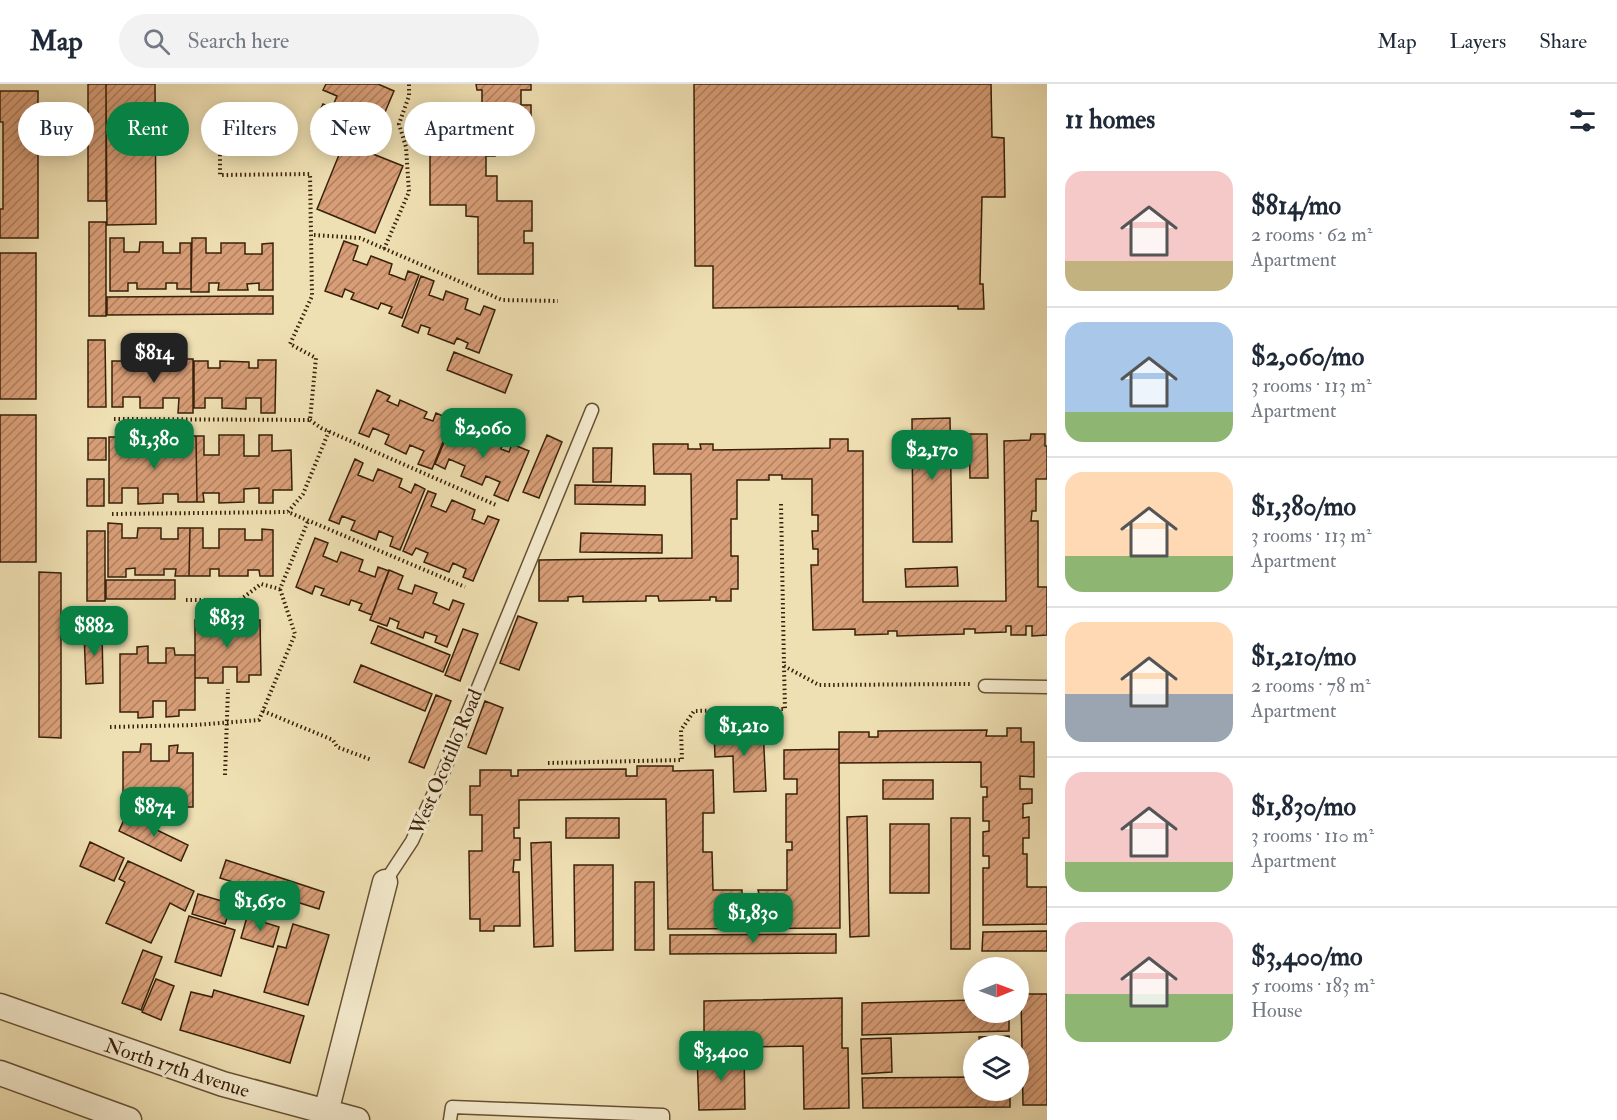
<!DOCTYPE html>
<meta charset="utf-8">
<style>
body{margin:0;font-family:"IM FELL Double Pica",serif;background:#f2f2f3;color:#1f2937;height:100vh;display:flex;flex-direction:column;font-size:22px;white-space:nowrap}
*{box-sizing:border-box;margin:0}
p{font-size:20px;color:#747a83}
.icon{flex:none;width:33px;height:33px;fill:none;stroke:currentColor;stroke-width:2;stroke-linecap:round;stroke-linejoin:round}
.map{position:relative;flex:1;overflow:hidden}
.drawer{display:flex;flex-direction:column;background:#fff;width:570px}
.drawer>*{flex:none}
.hud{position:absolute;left:18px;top:18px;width:570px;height:54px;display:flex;gap:12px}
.needle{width:39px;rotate:89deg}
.controls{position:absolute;left:963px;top:873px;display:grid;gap:12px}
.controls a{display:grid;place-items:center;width:66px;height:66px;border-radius:50%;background:#fff;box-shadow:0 3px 15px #0003;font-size:30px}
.price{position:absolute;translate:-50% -51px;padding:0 14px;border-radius:12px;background:#0b8043;color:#fff;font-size:20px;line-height:39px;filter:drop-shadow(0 2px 3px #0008)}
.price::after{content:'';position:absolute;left:50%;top:36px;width:18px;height:14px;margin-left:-9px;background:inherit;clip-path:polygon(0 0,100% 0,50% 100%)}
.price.active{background:#222;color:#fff}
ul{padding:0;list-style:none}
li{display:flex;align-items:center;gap:18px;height:150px;padding:0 18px}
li+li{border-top:2px solid #e0e1e3}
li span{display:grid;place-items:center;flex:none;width:168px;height:120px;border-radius:18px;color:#555}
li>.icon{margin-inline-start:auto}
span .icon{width:72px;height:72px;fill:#fffc;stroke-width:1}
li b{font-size:26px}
h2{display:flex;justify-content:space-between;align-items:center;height:72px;padding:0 18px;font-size:26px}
.tag{padding:0 21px;border-radius:27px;background:#fff;box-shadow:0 3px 15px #0003;font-size:21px;line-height:54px}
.tag.active{background:#0b8043;color:#fff}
header{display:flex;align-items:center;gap:36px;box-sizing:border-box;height:84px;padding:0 30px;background:#fff;border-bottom:2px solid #e0e1e3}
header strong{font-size:28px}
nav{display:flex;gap:33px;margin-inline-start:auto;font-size:21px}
.search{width:420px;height:54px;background:#f2f2f3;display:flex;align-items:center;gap:15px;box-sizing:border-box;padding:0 21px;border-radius:33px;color:#747a83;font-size:22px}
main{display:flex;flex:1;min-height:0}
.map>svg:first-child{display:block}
.building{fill:url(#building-hatch);stroke:#38200a;stroke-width:1.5}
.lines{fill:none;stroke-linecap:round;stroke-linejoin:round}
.service-casing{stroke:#665034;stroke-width:15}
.minor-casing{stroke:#665034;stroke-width:27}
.path{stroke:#38200a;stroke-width:4;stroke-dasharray:1.5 3;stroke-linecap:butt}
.service{stroke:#f5ebce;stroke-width:12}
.minor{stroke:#f5ebce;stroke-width:24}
.labels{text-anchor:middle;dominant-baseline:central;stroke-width:6;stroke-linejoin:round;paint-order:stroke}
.street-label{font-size:20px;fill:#38200a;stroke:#f5ebce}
</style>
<header>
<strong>Map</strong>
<div class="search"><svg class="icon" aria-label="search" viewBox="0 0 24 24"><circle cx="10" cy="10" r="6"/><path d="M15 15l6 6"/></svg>Search here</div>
<nav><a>Map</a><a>Layers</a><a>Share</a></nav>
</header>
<main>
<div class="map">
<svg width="1047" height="1036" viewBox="0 0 1047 1036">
<defs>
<pattern id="building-hatch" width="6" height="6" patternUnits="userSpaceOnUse" patternTransform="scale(1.5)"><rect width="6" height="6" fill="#d89e77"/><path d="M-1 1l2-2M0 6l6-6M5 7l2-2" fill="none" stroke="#b08060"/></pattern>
</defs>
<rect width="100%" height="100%" fill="#efe0b3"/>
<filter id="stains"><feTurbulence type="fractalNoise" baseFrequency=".00333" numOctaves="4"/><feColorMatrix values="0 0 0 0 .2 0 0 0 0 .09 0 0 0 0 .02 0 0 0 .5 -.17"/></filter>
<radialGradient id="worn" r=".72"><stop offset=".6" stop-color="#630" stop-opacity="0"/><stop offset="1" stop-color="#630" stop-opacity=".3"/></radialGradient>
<!-- building -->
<path class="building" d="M88,0h18v117h-18z
M106,0h49l1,140 -49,1z
M326,0h52l16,7 -26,61 35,14 -28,67 -58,-24 26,-64 -32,-14 12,-27 9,4 5,-12 -14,-6z
M476,0h55v6h-10v15h10v28h-36v23h-9v20h11v25h35v30h-8v12h9v31h-55v-57l-12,-1v-11h-36v-74h34v-25h18v-16h-5z
M694,0h297l1,53 12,1 1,59h-23l-2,87h3l1,25h-26v-3l-245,2v-42h-18z
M0,7h38v147h-38v-29h3v-87h-3z
M89,138h17v94h-17z
M110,154h14v14h15l1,-10h23v11h17v-10h11v46h-14v-6h-11v6h-29v-6h-9v8h-18z
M192,154h14v15h15v-10h24v11h17v-10l11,-1v47h-14v-7l-12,1 1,6h-30l1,-7h-10v9h-18z
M344,157l14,5 -5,14 14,5 4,-9 21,8 -3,10 16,6 3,-9 11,4 -17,43 -13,-5 3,-6 -11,-4 -3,6 -27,-10 3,-6 -9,-4 -3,8 -17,-6z
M0,169h36v146h-36z
M421,192l13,5 -5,14 14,5 3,-9 22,8 -3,10 15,6 4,-9 11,4 -16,43 -13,-5 2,-5 -11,-5 -3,6 -26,-10 2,-6 -9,-3 -3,8 -16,-7z
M273,212v18l-166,1v-18z
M88,256h17l1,67h-18z
M454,268l58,23 -7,18 -58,-23z
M175,275h18v54h-15l1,-15h-16v10h-23v-11h-17v10h-11v-46h13l1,6h11v-6h29v7h9z
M258,276h18l-1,53h-14v-15h-15v11l-24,-1v-10h-17v10h-11v-47h14v7h12v-7l29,1v6h9z
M377,306l13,6 -3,5 11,5 2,-6 27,12 -3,6 9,3 3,-8 16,7 -20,49 -14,-5 6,-13 -14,-6 -4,9 -21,-10 4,-9 -16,-7 -4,9 -10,-4z
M0,331h36v147h-36z
M950,334l2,124h-39l-1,-123z
M453,337l12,6 -2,6 11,4 2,-6 27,12 -2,6 8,3 3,-8 17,7 -21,50 -14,-6 6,-13 -14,-6 -4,9 -21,-9 4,-10 -16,-7 -4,10 -10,-5z
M969,350h18l1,44h-18z
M1031,350h14v12h2v33h-11v32h-4l-1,10h7v66h9v48l-15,1v-10h-6v9h-15v-9h-5v6l-31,1v-4h-11v5l-67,2v-5h-9v3l-33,1v-6l-42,1 -2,-65h7v-16h-5l-1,-18h6v-16h-6v-36h-30v-4h-13v5h-32v39h-6v37h7v33h-7v12h-15v-4h-6v3l-51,1 -1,-5h-12v5l-63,1v-6l-15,1v4h-29v-41l153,-2 -1,-84h-37l-1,-30h35v5h13l-1,-5h13v6l117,-2v-9h18v12h15v151l143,-1 -2,-160 26,-1z
M219,351h25v21h15v-21h13v16l19,-1 1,40h-19v13h-14v-15l-15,1v13l-25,1v-10h-16l1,9h-7l-1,-66h8v19h15z
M547,351l15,7 -23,56 -16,-6z
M137,352h26v19h15v-19h18l1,66h-19v-8h-15v9l-25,1v-16h-16v15h-13v-66h12v18h17z
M88,354h18v22h-18z
M593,364h19l-1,34h-18z
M355,375l8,4 -5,12 15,6 5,-12 24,10 -3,8 12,6 4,-9 10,5 -25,61 -10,-4 3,-9 -14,-6 -3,9 -25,-10 4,-9 -13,-5 -3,8 -10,-4z
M87,395h17v27h-17z
M575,401l70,1v19l-70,-1z
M428,407l8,3 -5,12 15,6 6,-12 23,10 -3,9 12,5 4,-8 11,4 -26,61 -10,-4 3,-8 -13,-6 -4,9 -25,-10 4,-9 -12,-5 -4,7 -9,-4z
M108,439l14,1v14h15l1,-10h23v11h17v-11h12l-1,48h-14l1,-7h-12v6h-29v-7l-9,1v8h-18z
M190,444h13v20h16v-19h26v11h17v-11l11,1v46h-13l-1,-6h-11v6h-29v-7h-9v7h-21z
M87,447h18v70h-18z
M581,449l81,2v18l-82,-1z
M315,454l13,5 -5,13 14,6 4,-10 22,8 -4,11 16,6 3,-10 11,4 -17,44 -13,-5 3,-6 -11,-4 -2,5 -28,-10 3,-6 -9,-3 -3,8 -16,-7z
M957,483l1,19 -52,1 -1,-18z
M389,486l14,6 -5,13 14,5 3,-9 22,8 -4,10 16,7 4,-10 11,4 -17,43 -12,-5 2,-6 -12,-4 -2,6 -26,-10 2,-6 -9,-4 -3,8 -17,-6z
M39,488l22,1v165l-22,-1z
M106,496h69v19h-69z
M208,528h11v17l18,-1v-14h8v7l15,-1 1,55h-12v7h-12v-15h-14v16h-15v-5h-13v-58h13z
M518,532l19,7 -18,47 -19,-7z
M378,542l72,29 -7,17 -72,-29z
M463,545l15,5 -18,47 -15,-6z
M102,547l1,52 -17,1 -2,-52z
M148,562v17h18v-15h8l1,7h20v55h-16v6l-13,1v-16h-13v16l-15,1v-6h-18v-58h17v-7z
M361,581l71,29 -7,17 -71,-29z
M436,611l15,6 -27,67 -15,-6z
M485,617l18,7 -17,46 -18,-7z
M763,644l3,63 -32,1 -1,-36 -18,1 -1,-27z
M1007,644h14v14h13v35l-14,-1v13h12v14l-9,1v14l6,-1v21h-6v16h4v33h20v37l-64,1v-57h6v-12h-6v-24l6,-1v-10h-6v-24h4v-10h-6v-25l-142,1v-31h30v5h9v-6l109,-1 -1,6h21z
M141,660h10v17h18v-15l9,-1 -1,8h16v54h-11v7h-12l-1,-15h-13v16h-15v-6h-18v-57h17z
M839,665l1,179 -172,1 -2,-130 -147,1v28h-5v10h6v22h-6l-1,12h6l1,54h-26v5h-14v-12h-10l-1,-68h13v-36h-12v-29h10v-16h31v6h7v-6l108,-1v7h11v-10h36v5l40,-1 1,43h-11v39h9l1,38h29v5l17,-1 -1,-4h29v-40h5v-8h-6v-48h11v-15h-13v-29z
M883,696h50v19h-50z
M126,731l62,30 -7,16 -62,-30z
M867,732l2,120 -19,1 -3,-120z
M566,734h53v20h-53z
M951,734h19v131h-19z
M890,740h39v69h-39z
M90,758l34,16 -10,23 -34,-15z
M551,758l2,104 -19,1 -3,-104z
M226,776l98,32 -5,17 -99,-31z
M128,777l66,30 -9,20 -15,-8 -19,40 -45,-20 19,-41 -6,-3z
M574,781h39v85l-38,1z
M635,798h19v68h-19z
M198,810l34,10 -7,20 -33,-10z
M189,832l46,14 -14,46 -46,-14z
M247,833l32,10 -6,20 -32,-9z
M293,840l36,11 -21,70 -44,-13 14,-46 8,2z
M1047,847v20h-65l1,-19z
M836,850v19l-166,1v-19z
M143,866l19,7 -21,53 -19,-7z
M156,895l18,7 -13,34 -19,-8z
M214,906l90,26 -14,47 -110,-33 11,-38 21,5z
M1021,910h26v111h-24z
M842,914v50h6l1,60 -45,1 -1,-63 -99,2v-47z
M974,916v12h35v19l-147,4v-32z
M1009,952l1,10h-30l-1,-9z
M891,954l1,34 -30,2 -1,-35z
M744,969l1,56 -46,1 -2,-55z
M974,993v13h36v17l-147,1 -1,-30z"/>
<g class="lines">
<!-- service casing -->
<g class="service-casing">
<path id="service" d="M985,602l62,1
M385,798l27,-41 31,-68 149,-363
M450,1036l2,-13 211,8v5"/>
</g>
<!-- minor casing -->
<g class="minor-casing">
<path id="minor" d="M0,922l223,78 134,36
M0,989l129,47
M324,1036l61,-238"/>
</g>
<!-- path -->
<path class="path" d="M314,151l46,3 142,62 56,1
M384,165l25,-57 -3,-45 -7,-23 10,-28v-12
M114,335l196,1 6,-62 -26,-14 22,-48 -2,-122 -90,1v-68
M310,336l11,8 175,77
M329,347l-26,63 -15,18 177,75
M781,420l3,162 35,19 151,-1
M112,430l176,-2
M186,516h54l21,-16 19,5 28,-68
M263,627l70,29 4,7 35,13
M110,643l85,-2 64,-5 36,-86 -15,-45
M548,679l134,-3 -1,-30 13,-19 91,-2 -1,-42
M225,691l3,-86"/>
<!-- service -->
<use href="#service" class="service"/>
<!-- minor -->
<use href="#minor" class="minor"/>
</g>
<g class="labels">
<!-- street labels -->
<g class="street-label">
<text transform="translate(446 678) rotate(-67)">West Ocotillo Road</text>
<text transform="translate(177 984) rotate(18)">North 17th Avenue</text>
</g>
</g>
<rect width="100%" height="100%" filter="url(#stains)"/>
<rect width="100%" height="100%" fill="url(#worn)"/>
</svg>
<div class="controls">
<a><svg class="needle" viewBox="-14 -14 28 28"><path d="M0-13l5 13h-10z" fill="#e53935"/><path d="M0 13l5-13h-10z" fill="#747a83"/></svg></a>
<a><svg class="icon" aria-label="layers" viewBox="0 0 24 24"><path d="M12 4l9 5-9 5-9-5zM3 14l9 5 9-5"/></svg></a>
</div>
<b class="price active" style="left:154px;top:300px">$814</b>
<b class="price" style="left:483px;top:375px">$2,060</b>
<b class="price" style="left:154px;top:386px">$1,380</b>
<b class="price" style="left:932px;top:397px">$2,170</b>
<b class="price" style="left:227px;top:565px">$833</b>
<b class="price" style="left:94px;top:573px">$882</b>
<b class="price" style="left:744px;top:673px">$1,210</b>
<b class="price" style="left:154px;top:754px">$874</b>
<b class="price" style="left:260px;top:848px">$1,650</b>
<b class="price" style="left:753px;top:860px">$1,830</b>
<b class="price" style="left:721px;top:998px">$3,400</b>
<div class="hud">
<a class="tag">Buy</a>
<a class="tag active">Rent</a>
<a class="tag">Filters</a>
<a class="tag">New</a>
<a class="tag">Apartment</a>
</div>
</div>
<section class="drawer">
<h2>11 homes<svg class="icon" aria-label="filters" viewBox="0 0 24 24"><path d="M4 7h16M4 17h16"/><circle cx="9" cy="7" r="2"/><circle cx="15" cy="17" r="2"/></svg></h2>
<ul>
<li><span style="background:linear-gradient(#f6c9c9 75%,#c2b280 0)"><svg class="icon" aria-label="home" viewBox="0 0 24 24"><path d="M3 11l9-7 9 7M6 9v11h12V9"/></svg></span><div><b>$814/mo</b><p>2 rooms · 62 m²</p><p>Apartment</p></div></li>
<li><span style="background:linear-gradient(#a9c7e8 75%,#8fb573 0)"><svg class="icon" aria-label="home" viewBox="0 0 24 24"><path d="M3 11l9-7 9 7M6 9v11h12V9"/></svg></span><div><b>$2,060/mo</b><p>3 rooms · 113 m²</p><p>Apartment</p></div></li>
<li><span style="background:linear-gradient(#ffd9b3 70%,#8fb573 0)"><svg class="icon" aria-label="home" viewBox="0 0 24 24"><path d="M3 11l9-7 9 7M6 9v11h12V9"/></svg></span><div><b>$1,380/mo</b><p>3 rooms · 113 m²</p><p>Apartment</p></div></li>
<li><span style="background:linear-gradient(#ffd9b3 60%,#9aa5b1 0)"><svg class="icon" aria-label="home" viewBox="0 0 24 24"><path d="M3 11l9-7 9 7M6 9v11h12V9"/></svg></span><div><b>$1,210/mo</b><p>2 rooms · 78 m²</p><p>Apartment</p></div></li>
<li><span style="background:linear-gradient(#f6c9c9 75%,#8fb573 0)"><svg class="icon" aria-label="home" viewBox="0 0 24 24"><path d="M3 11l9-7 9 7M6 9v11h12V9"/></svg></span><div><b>$1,830/mo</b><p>3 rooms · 110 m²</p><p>Apartment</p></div></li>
<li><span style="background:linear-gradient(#f6c9c9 60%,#8fb573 0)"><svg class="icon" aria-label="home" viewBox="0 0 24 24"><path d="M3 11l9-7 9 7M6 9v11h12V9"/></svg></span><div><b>$3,400/mo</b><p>5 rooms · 183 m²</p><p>House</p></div></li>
</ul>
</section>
</main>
